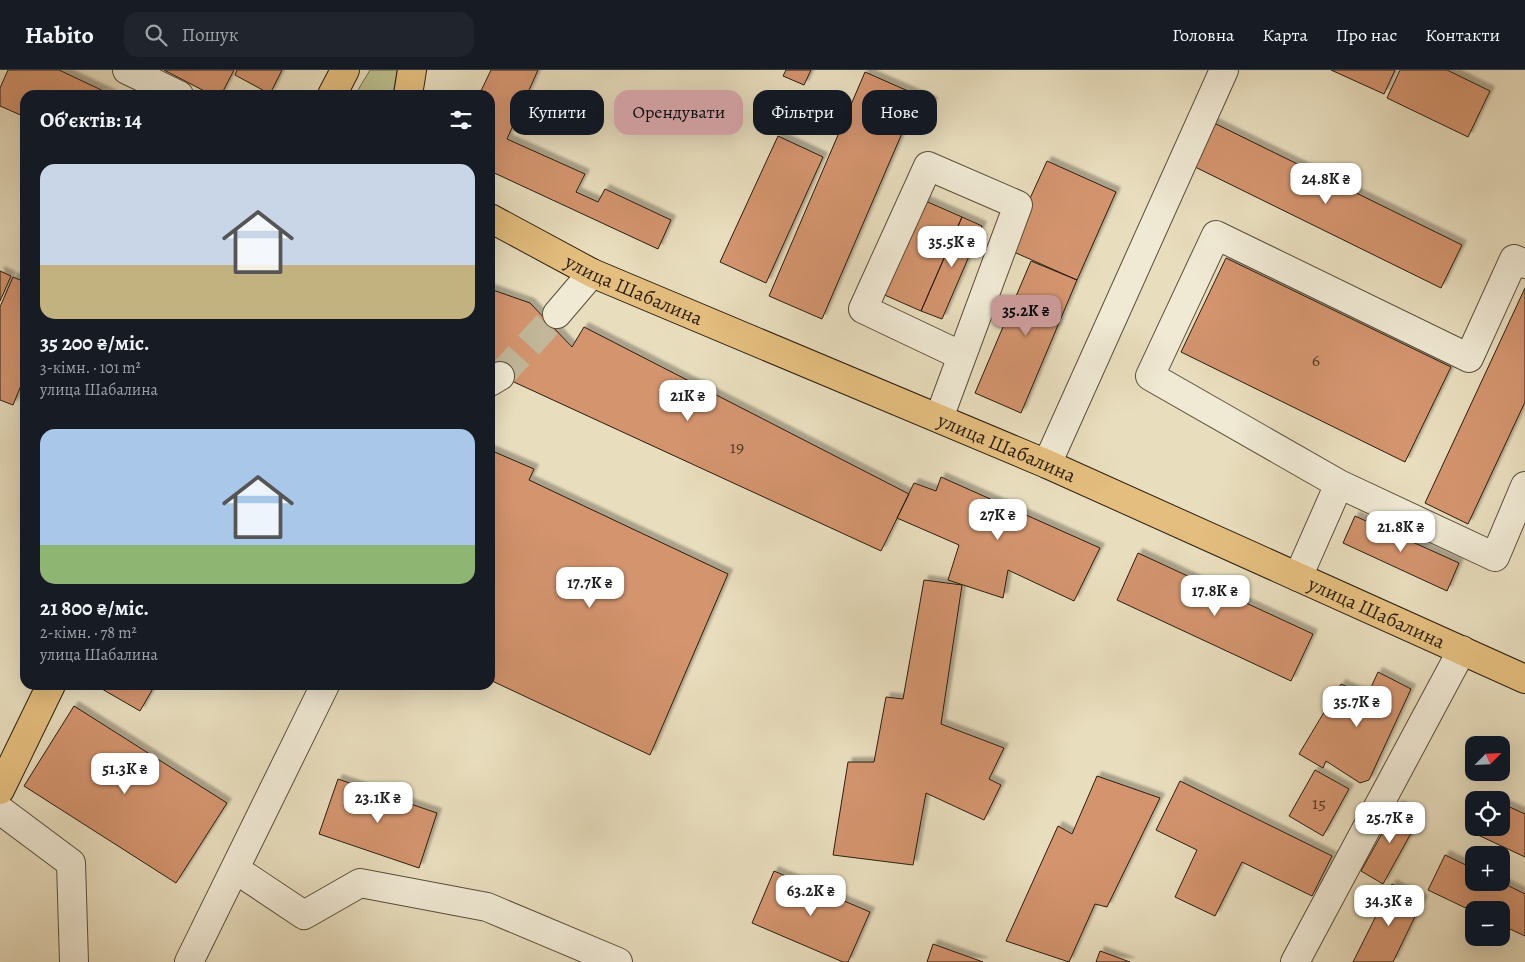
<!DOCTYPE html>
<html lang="uk">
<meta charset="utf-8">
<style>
body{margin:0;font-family:Alegreya,serif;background:#20242c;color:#f1f3f6;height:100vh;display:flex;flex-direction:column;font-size:19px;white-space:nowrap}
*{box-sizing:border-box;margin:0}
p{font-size:16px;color:#9ea1a6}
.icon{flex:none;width:28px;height:28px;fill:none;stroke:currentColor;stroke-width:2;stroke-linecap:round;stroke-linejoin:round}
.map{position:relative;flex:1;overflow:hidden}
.sheet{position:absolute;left:20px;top:20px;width:475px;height:600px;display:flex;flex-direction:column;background:#171b24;border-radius:15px;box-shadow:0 5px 20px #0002}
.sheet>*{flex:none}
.guide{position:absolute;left:510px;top:20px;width:475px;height:45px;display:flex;gap:10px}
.needle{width:32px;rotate:66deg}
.tools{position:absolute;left:1465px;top:666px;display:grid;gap:10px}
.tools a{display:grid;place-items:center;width:45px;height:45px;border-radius:10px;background:#171b24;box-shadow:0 5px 20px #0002;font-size:25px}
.price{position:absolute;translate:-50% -42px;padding:0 11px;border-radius:10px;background:#fff;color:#222;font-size:16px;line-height:32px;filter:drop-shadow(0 1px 2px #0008)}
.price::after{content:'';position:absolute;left:50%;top:30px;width:15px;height:11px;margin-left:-8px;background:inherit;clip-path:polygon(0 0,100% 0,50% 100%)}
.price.active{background:#c59692;color:#111}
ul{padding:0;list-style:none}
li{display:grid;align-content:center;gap:10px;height:265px;padding:0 20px}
li span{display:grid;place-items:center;height:155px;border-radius:15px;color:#555}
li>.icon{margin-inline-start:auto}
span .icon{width:90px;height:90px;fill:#fffc;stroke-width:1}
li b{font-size:21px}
h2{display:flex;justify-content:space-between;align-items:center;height:60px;padding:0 20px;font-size:21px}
.pill{padding:0 18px;border-radius:15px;background:#171b24;box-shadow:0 5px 20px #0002;font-size:18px;line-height:45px}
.pill.active{background:#c59692;color:#111}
header{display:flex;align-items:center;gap:30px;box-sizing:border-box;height:70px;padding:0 25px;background:#171b24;border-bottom:1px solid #363941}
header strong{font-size:24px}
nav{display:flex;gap:28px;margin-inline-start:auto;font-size:18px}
.search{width:350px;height:45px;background:#20242c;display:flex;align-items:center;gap:12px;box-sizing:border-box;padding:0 18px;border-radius:15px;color:#9ea1a6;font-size:19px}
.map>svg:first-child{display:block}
.green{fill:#bcbf8d;stroke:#736e4e}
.building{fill:#d3946e;stroke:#2a1e0f;filter:url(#shadow)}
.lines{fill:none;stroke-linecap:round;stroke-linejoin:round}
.minor-tunnel{stroke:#c2b79a;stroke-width:28;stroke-dasharray:28 14;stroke-linecap:butt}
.minor-casing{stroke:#5a4e3a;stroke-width:30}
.major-casing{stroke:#2a1e0f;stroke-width:30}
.minor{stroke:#f0e9d4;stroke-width:28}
.major{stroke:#e4be7e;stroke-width:28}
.labels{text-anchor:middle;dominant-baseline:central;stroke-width:4;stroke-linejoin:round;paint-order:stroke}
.number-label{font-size:18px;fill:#543c27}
.street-label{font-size:20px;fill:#2a1e0f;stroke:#f0e9d4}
</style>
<header>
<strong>Habito</strong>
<div class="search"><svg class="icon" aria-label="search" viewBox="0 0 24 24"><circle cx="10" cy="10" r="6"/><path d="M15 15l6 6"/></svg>Пошук</div>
<nav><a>Головна</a><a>Карта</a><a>Про нас</a><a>Контакти</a></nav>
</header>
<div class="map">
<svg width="1525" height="892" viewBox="0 0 1525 892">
<defs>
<filter id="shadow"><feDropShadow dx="4.5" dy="-4.5" stdDeviation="1" flood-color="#0004"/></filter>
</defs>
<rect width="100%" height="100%" fill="#e8ddbd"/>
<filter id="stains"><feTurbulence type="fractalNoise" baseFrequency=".004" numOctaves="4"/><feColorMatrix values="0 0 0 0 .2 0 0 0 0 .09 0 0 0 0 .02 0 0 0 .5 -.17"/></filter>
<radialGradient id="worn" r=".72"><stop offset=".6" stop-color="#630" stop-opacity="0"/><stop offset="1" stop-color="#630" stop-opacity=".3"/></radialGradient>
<!-- green -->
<path class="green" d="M370,0h27l-4,25h-38z"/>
<!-- building -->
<path class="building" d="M8,0h51l53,25h-87v22l-25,-11v-18z
M164,0h70l-13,25h-9z
M237,0h45l-12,24 -35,-19z
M491,0h47l-31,69 78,35 -9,18 22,10 7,-13 66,31 -13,29 -168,-78v-76h-11z
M786,0h25l-7,15 -21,-9z
M1331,0h64l-11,24z
M1400,0h47l43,21 -22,46 -81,-39z
M865,2l68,30 -13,28 -14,-6 -84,195 -53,-23z
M1212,52l250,123 -21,43 -250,-123z
M778,66l45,21 -57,126 -46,-21z
M1047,91l69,31 -39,88 -70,-31z
M921,129l41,18 -41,94 -41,-18z
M962,147l20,9 -40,93 -21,-8z
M1226,188l225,109 -46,95 -224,-110z
M1031,191l46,19 -56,133 -46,-20z
M0,201l11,5 -11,25z
M13,207l12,5v94l-12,29 -13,-5v-93z
M1525,218v114l-57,122 -43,-21z
M490,219l40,14 42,44 12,-20 325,167 -28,57 -391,-180z
M490,380l44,19 -5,11 199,94 -78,181 -160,-75z
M941,407l159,71 -26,53 -66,-31 -5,28 -55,-18 11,-35 -62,-27 17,-35 22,8z
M1355,446l104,47 -12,28 -104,-48z
M1138,483l175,81 -22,47 -174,-81z
M924,510l38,5 -21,139 63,24 -15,31 12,6 -17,35 -58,-27 -13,72 -80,-10 15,-93h26l12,-65 17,2z
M1378,602l33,17 -42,91 -9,3 -34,-22 -3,7 -24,-14 42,-70 26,12z
M104,615h51l-15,26 -38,-22z
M74,636l153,97 -51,80 -152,-97z
M1315,700l34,19 -26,47 -34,-20z
M1097,706l63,22 -53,109 -12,-3 -26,58 -63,-21 52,-115 14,8z
M338,709l99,34 -18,55 -100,-34z
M1180,711l152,75 -20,40 -70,-34 -27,54 -40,-19 22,-47 -41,-20z
M1501,733l24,11v43l-47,-22 3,-7h20z
M1398,735l22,12 -37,67 -22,-13z
M1445,785l29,14v13h27l24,12v42l-24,-11v-15h-27v2l-46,-22z
M774,801l96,41 -22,50h-5l-91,-39z
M1392,814l31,16 -30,62h-40z
M933,874l50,18h-56z
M1100,881l30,11h-34z"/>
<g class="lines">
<!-- minor-tunnel -->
<path class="minor-tunnel" d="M500,306l57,-62"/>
<!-- minor casing -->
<g class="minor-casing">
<path id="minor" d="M127,0l52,25
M1525,194l-11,-5 -45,99 -253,-123 -66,141 189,108 156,73 30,-71
M557,244l35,-41
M490,312l10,-6
M939,348l79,-213 -90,-39 -65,143 99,47
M1047,394l177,-394
M1298,507l41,-93
M0,740l71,53 3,99
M235,799l69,46 56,-32 127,24 131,55
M189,892l136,-277
M1295,892l167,-312"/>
</g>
<!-- major casing -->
<g class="major-casing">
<g id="major">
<path d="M332,25l13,-25"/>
<path d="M408,25l4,-25"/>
<path id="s1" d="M490,148l102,55 455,191 478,215"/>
<path d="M0,720l51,-105"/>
</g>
</g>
<!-- minor -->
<use href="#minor" class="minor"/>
<!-- major -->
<use href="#major" class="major"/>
</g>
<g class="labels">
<!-- number labels -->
<g class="number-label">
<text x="1316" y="290">6</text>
<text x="737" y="377">19</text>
<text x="1319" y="733">15</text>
</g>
<!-- street labels -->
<g class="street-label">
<text stroke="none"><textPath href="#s1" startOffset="161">улица Шабалина</textPath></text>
<text stroke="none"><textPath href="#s1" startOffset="566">улица Шабалина</textPath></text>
<text stroke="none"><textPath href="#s1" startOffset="971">улица Шабалина</textPath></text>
</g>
</g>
<rect width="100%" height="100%" filter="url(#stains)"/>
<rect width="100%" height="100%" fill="url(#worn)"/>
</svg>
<div class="tools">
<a><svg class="needle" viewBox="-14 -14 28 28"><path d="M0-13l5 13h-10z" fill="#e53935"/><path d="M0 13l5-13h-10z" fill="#9ea1a6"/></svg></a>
<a><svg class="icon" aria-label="locate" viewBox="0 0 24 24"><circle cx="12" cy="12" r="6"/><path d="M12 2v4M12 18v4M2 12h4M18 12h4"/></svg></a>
<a>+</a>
<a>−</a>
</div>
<b class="price" style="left:1326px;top:135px">24.8K ₴</b>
<b class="price" style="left:952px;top:198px">35.5K ₴</b>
<b class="price active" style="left:1026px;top:267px">35.2K ₴</b>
<b class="price" style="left:688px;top:352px">21K ₴</b>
<b class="price" style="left:998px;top:471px">27K ₴</b>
<b class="price" style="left:1401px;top:483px">21.8K ₴</b>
<b class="price" style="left:590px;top:539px">17.7K ₴</b>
<b class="price" style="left:1215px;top:547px">17.8K ₴</b>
<b class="price" style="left:1357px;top:658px">35.7K ₴</b>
<b class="price" style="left:125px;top:725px">51.3K ₴</b>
<b class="price" style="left:378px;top:754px">23.1K ₴</b>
<b class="price" style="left:1390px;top:774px">25.7K ₴</b>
<b class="price" style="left:811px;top:847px">63.2K ₴</b>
<b class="price" style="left:1389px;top:857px">34.3K ₴</b>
<div class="guide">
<a class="pill">Купити</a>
<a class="pill active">Орендувати</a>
<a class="pill">Фільтри</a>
<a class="pill">Нове</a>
</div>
<section class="sheet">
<h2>Об’єктів: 14<svg class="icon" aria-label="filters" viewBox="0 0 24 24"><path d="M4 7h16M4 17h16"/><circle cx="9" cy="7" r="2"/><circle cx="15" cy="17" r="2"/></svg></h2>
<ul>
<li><span style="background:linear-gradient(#c9d6e8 65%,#c2b280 0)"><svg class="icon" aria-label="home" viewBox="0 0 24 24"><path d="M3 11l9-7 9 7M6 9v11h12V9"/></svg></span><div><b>35 200 ₴/міс.</b><p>3-кімн. · 101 m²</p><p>улица Шабалина</p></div></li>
<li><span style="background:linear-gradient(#a9c7e8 75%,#8fb573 0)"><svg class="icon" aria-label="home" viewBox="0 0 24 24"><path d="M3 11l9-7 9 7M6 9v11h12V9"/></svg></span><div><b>21 800 ₴/міс.</b><p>2-кімн. · 78 m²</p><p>улица Шабалина</p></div></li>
</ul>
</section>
</div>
